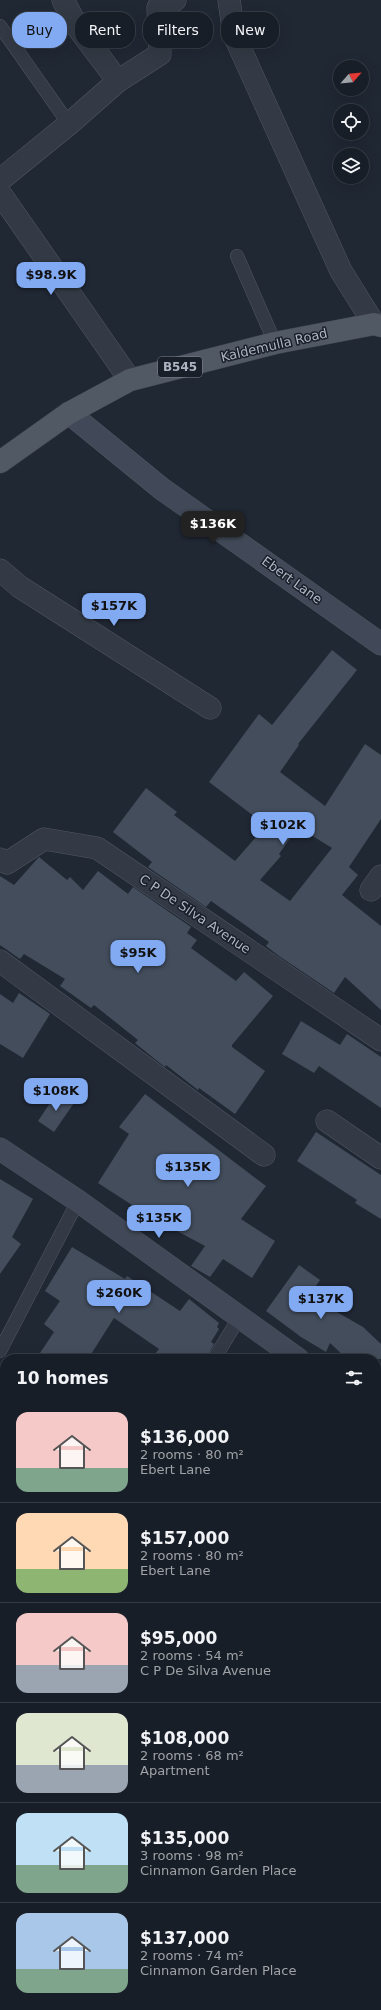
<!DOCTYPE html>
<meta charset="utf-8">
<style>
body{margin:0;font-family:"DejaVu Sans",sans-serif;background:#21272f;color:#f1f3f6;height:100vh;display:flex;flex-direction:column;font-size:15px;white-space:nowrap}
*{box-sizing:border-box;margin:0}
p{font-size:13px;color:#9fa2a7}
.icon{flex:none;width:22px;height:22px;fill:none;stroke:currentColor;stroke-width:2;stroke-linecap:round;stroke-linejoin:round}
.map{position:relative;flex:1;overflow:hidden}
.drawer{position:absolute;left:0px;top:1354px;width:381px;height:656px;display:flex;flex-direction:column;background:#181e27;border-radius:16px 16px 0 0;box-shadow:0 4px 16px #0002,0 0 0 1px #363c44}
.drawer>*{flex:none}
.banner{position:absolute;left:12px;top:12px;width:357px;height:36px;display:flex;gap:8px}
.needle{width:26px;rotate:63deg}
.buttons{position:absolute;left:333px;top:60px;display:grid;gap:8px}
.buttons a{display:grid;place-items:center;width:36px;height:36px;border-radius:50%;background:#181e27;box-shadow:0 4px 16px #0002,0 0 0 1px #363c44;font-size:20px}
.price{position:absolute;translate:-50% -34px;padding:0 9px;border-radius:8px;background:#82aaf2;color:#111;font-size:13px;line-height:26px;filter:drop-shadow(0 1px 2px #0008)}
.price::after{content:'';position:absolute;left:50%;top:24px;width:12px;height:9px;margin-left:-6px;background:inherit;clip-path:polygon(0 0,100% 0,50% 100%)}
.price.on{background:#222;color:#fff}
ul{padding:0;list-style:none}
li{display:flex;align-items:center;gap:12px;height:100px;padding:0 16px}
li+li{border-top:1px solid #363c44}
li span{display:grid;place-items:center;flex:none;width:112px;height:80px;border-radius:12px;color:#555}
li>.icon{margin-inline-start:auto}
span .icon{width:48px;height:48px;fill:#fffc;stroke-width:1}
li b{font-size:17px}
h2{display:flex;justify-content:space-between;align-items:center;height:48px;padding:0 16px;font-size:17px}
.tag{padding:0 14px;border-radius:16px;background:#181e27;box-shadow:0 4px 16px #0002,0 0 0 1px #363c44;font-size:14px;line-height:36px}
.tag.on{background:#82aaf2;color:#111}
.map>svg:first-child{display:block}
.building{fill:#434d5c;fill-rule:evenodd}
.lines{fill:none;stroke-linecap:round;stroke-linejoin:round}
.lane-casing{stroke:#515763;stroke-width:14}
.street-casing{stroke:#515763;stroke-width:23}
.secondary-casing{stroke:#515763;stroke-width:23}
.primary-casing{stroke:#3d434f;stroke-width:23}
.lane{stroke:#333a45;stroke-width:13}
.street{stroke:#333a45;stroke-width:22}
.secondary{stroke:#414958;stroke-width:22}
.primary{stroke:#515965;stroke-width:22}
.labels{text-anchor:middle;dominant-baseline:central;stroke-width:3;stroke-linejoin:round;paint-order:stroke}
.shield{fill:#191f29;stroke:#818794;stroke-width:1}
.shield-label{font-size:12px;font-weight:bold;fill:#adb4c2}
.street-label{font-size:13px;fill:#adb4c2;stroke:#191f29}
</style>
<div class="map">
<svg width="381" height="2010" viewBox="0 0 381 2010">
<rect width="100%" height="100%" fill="#202834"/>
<!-- building -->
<path class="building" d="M332,650l25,20 -59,74 1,1 -19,27 45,34 40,-62 16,11v64l-32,48 9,8 -16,20 39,31v84l-36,-33 -11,16 -55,-37 -13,-10 3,-4 -58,-41 -5,6 -58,-40 4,-5 -39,-30 33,-44 31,24 -3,3 61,46 29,-33 -7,-6 2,-2 -50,-38 50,-68 13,11zM298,827l34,21 -42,53 -30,-21 21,-24 -2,-2z
M39,857l28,23 3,-3 13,13 15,-19 30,23 5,-7 58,40 -4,6 10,7 -6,8 45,33 8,-9 29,24 -41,49v2l33,24 -30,43 -36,-26 -1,2 -32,-25 -1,2 -9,-7 -21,-17 3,-3 -44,-35 -3,3 -31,-22 5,-7 -41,-25 -4,5 -20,-14v-69l14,9z
M19,993l31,21 -27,44 -23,-14v-50l13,9z
M301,1021l39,24 7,-11 34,23v51l-62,-42 -5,7 -32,-19z
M58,1091l16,12 -20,29 -16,-11z
M145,1094l121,92 -25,33 34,22 -23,37 -29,-19 -13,18 -19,-11 14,-20 -56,-30 -51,-33 31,-49 -10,-7z
M316,1132l65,43v44l-26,-16 2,-3 -60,-39z
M0,1179l33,20 -21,38 9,7 -21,30z
M72,1247l53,32 2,-3 53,35 9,-12 30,24 -2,4 2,2 -8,13 3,2 -8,15h-55l8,-10 -45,-31 -26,41h-52l18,-27 -10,-8 16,-23 -15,-10z
M299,1265l21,15 -11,16 54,31 18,17v15h-34l-17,-16 -4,9 -25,-15 -35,-26z"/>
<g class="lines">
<!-- lane casing -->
<g class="lane-casing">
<path id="lane" d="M0,26l69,98
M237,256l38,87
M0,1351l78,-150
M214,1359l25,-41
M376,1439l5,-8"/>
</g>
<!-- street casing -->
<g class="street-casing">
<path id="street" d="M63,0l15,28 40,53
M229,0l5,35 107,236 33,53
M0,180l69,-56 49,-43 42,-27 -2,-46 17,-8
M0,193l130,187
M0,570l20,17 190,121
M0,859l7,4 37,-24 53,9 284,192
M371,890l10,-14
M0,961l264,194
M327,1121l54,37"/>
</g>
<!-- secondary casing -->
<g class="secondary-casing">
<path id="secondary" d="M69,413l93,76 219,155
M0,1149l78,52 220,158
M376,1413l5,4"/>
</g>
<!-- primary casing -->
<g class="primary-casing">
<path id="primary" d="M0,462l69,-49 61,-33 145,-37 99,-19 7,2"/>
</g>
<!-- lane -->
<use href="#lane" class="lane"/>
<!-- street -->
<use href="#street" class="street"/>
<!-- secondary -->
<use href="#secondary" class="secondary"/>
<!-- primary -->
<use href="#primary" class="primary"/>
</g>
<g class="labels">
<!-- shield labels -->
<rect class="shield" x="158" y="357" width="44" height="20" rx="3"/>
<g class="shield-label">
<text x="180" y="367">B545</text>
</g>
<!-- street labels -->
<g class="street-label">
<text transform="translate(274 345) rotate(-13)">Kaldemulla Road</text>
<text transform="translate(292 580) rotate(36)">Ebert Lane</text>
<text transform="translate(195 914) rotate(34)">C P De Silva Avenue</text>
</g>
</g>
</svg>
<div class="buttons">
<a><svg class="needle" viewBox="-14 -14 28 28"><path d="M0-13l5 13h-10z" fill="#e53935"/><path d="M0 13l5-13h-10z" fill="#9fa2a7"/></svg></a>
<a><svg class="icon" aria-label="locate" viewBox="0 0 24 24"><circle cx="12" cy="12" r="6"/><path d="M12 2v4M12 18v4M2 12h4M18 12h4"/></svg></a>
<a><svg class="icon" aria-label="layers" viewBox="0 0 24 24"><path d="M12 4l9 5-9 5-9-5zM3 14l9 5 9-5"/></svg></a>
</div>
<b class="price" style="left:51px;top:296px">$98.9K</b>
<b class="price on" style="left:213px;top:545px">$136K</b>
<b class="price" style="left:114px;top:627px">$157K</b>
<b class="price" style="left:283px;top:846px">$102K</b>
<b class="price" style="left:138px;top:974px">$95K</b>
<b class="price" style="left:56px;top:1112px">$108K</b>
<b class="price" style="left:188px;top:1188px">$135K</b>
<b class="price" style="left:159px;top:1239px">$135K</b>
<b class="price" style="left:119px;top:1314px">$260K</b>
<b class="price" style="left:321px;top:1320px">$137K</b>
<div class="banner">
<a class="tag on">Buy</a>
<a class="tag">Rent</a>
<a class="tag">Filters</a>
<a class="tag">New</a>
</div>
<section class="drawer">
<h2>10 homes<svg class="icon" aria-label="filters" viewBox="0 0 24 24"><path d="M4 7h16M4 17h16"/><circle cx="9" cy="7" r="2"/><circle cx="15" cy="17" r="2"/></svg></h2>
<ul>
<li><span style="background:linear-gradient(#f6c9c9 70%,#7fa58c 0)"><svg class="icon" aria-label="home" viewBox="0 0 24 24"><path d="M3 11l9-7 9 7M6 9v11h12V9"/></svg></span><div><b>$136,000</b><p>2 rooms · 80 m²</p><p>Ebert Lane</p></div></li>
<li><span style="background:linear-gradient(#ffd9b3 70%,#8fb573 0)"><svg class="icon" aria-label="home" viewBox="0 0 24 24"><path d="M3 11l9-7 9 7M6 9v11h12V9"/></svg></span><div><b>$157,000</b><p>2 rooms · 80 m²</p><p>Ebert Lane</p></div></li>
<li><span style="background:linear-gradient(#f6c9c9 65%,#9aa5b1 0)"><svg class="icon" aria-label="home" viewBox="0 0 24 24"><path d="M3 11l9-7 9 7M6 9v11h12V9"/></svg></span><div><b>$95,000</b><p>2 rooms · 54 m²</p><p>C P De Silva Avenue</p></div></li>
<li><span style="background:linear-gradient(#dfe7d0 65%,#9aa5b1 0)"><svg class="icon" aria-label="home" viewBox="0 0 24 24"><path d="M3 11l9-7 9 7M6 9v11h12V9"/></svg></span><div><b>$108,000</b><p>2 rooms · 68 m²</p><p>Apartment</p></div></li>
<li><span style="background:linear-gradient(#bfe0f5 65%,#7fa58c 0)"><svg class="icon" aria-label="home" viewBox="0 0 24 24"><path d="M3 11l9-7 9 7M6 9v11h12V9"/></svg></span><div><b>$135,000</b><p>3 rooms · 98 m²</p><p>Cinnamon Garden Place</p></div></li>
<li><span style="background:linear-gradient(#a9c7e8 70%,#7fa58c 0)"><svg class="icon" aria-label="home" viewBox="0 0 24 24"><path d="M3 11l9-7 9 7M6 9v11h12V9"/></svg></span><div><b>$137,000</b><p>2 rooms · 74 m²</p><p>Cinnamon Garden Place</p></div></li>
</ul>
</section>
</div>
